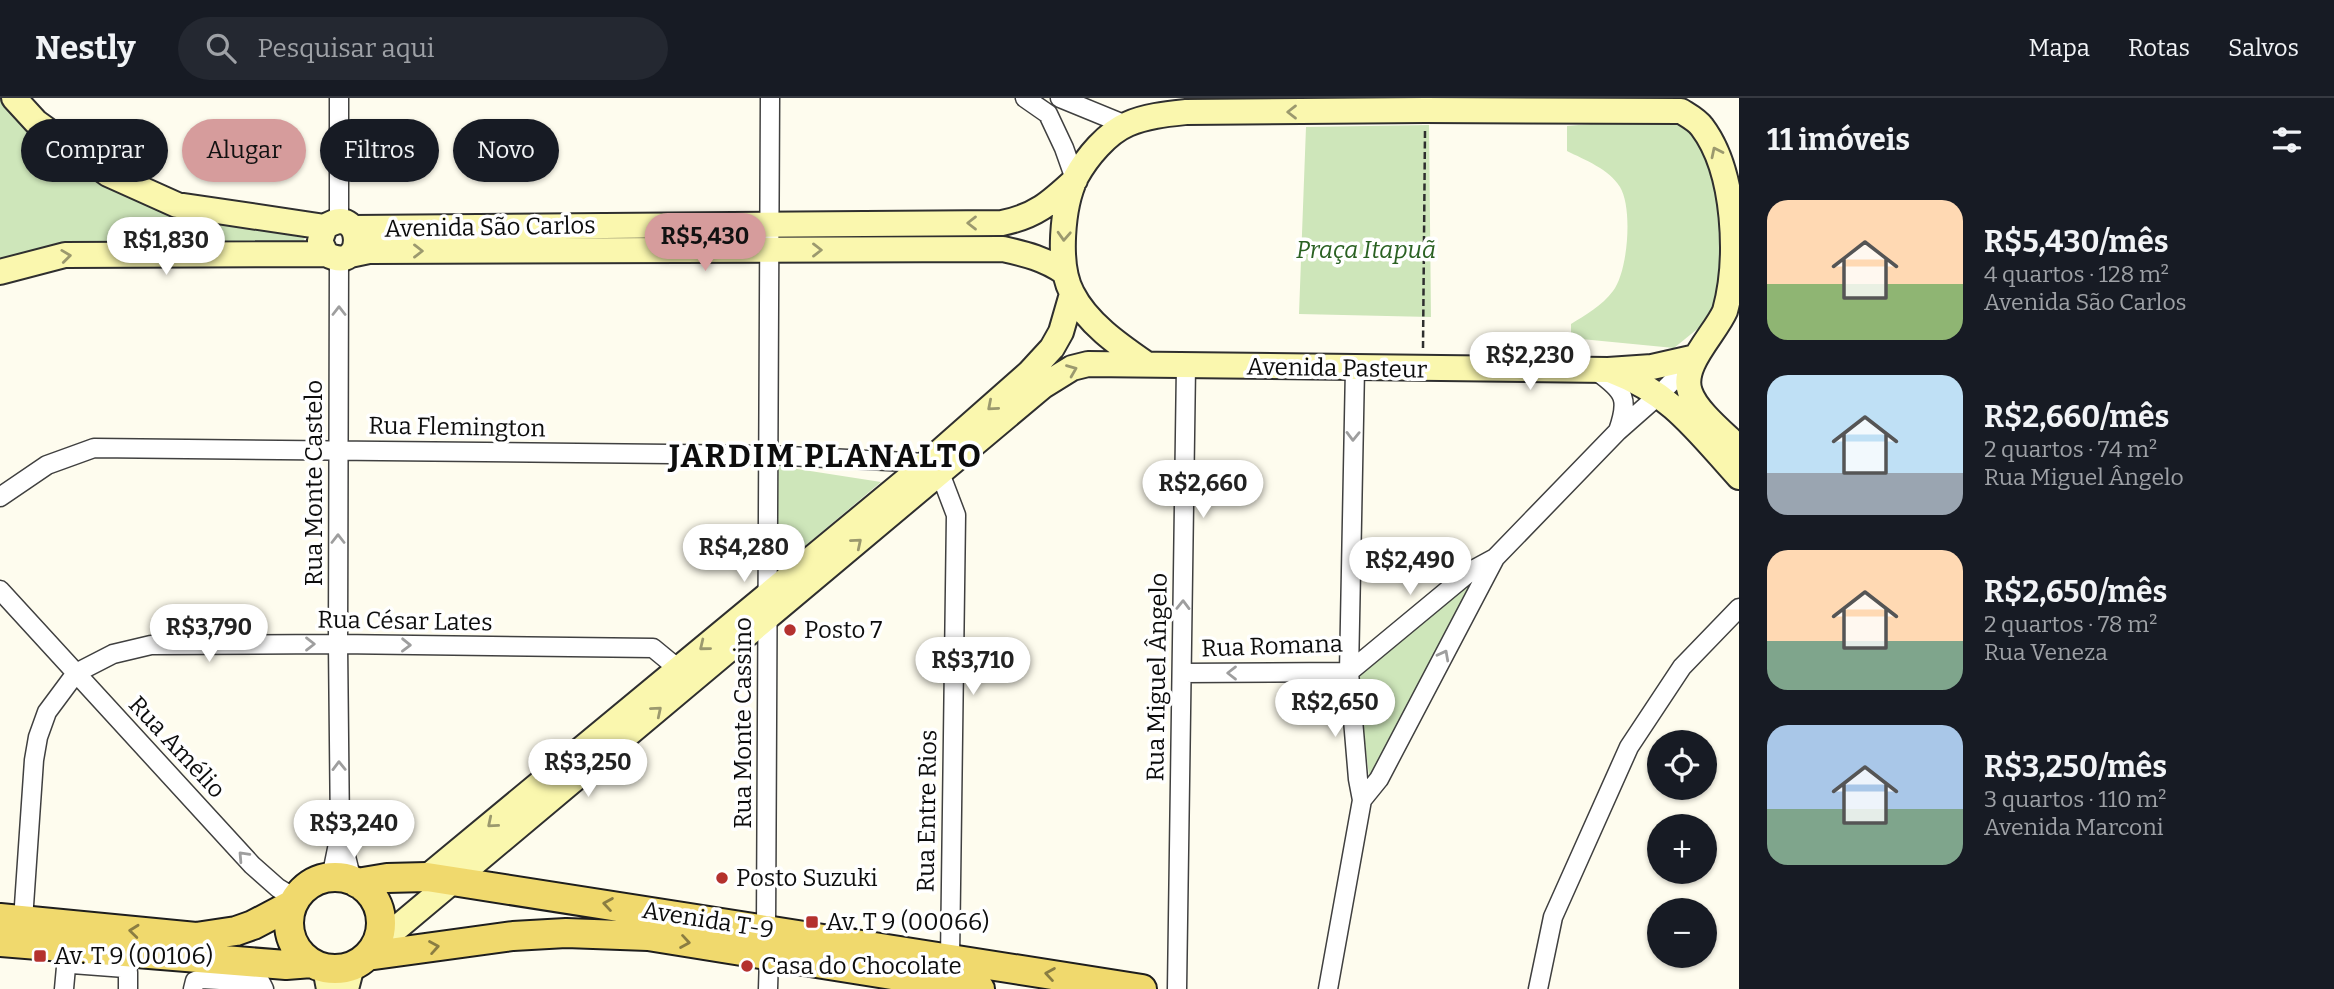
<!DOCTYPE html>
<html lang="pt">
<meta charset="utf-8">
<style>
body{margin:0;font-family:Bitter,serif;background:#242831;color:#f1f3f6;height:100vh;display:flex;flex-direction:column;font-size:26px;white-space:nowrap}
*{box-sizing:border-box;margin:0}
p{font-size:23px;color:#9ea1a6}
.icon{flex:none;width:38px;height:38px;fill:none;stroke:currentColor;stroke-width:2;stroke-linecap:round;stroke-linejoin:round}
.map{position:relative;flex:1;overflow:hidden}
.panel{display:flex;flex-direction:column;background:#171b24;width:595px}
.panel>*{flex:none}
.hud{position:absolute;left:21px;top:21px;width:665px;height:63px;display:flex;gap:14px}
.tools{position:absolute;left:1647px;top:632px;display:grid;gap:14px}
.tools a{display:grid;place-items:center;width:70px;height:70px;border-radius:50%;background:#171b24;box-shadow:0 2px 5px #0004;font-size:35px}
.price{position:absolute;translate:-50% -60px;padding:0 16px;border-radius:24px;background:#fff;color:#222;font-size:23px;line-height:46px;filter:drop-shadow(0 2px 4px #0008)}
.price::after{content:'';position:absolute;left:50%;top:42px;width:21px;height:16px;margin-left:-10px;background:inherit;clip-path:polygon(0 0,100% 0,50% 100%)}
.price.active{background:#d69c9c;color:#111}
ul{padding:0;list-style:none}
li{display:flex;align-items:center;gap:21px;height:175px;padding:0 28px}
li span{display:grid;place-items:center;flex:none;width:196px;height:140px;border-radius:21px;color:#555}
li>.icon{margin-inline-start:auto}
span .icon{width:84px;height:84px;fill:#fffc;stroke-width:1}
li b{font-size:30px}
h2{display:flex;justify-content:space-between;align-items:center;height:84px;padding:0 28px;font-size:30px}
.chip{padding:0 24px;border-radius:32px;background:#171b24;box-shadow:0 2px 5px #0004;font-size:24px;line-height:63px}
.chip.active{background:#d69c9c;color:#111}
header{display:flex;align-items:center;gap:42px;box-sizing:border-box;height:98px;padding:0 35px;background:#171b24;border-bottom:2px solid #363941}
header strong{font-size:33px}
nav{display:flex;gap:38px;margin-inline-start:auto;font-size:24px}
.search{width:490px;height:63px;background:#242831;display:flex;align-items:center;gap:18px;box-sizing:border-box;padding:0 24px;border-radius:38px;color:#9ea1a6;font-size:26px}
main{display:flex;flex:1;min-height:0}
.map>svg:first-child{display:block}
.green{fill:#cee6ba}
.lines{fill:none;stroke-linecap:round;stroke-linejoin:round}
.street-casing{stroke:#404040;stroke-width:21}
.secondary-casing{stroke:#2f2f2f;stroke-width:28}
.primary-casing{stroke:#1e1e1e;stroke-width:32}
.path{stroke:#2f2f2f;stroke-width:2.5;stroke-dasharray:7 3.5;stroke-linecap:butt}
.street{stroke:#fff;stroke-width:18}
.secondary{stroke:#faf7ae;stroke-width:24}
.primary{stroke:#f0d96d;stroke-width:28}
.oneway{stroke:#9b996e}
.oneway2{stroke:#9e9e9e}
.oneway3{stroke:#8a7d42}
.poi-dot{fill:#b4312e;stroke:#fff;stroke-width:2.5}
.labels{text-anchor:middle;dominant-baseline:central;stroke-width:7;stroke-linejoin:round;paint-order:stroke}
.street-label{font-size:24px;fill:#0d0d0d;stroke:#fff}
.park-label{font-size:24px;font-style:italic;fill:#2a6122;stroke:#fff}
.poi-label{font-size:24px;fill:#0d0d0d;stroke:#fff;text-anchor:start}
.district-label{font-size:32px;font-weight:bold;letter-spacing:2px;fill:#0d0d0d;stroke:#fff}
</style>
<header>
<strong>Nestly</strong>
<div class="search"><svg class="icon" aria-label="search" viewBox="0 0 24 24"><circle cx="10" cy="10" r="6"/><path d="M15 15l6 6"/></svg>Pesquisar aqui</div>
<nav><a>Mapa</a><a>Rotas</a><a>Salvos</a></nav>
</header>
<main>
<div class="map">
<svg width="1739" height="891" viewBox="0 0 1739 891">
<rect width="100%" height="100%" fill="#fefcee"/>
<!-- green -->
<path class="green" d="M0,0h5l100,81 195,52 5,7 -4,7 -301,19z
M1648,21l34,3 17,11 27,82 -5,77 -20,34 -27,22 -103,-10v-14c13,-8 32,-19 42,-33 15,-19 20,-83 7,-104 -11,-18 -35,-27 -53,-36v-25z
M1429,27l2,192 -132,-3 7,-187z
M778,368l103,16 -108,91z
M1485,472l-115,214 -13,-107z"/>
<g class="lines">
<!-- street casing -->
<g class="street-casing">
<path id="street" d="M339,0v123
M1025,0l23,16 16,34 11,31
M1060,0l66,27
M1355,270l-6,304 9,107 4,21
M1599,275c26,19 30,26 19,58
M0,399l47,-32 47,-17 674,7 159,8 13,10 16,42 -6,443
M0,492l252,275 26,23 18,11
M1182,575l167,-1 122,-101 24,-13
M342,742l10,41
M331,780l9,-44 -2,-190 1,-386
M23,822l11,-160 4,-23 9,-25 29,-39 37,-19 38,-9 187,-1 315,4 34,28
M766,831l4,-831
M64,891l2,-22 6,-3 53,4 3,4v17
M193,891l2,-8 6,-2 56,3 4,1 3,6
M768,891l1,-33
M1177,891l9,-623
M1328,891l34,-189 17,-21 116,-221 123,-127 42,-37 33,-34
M1538,891l15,-72 76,-170 53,-80 57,-59"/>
</g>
<!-- secondary casing -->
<g class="secondary-casing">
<path id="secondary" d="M14,0l22,24 72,52 69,31 148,22
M353,130l649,-5c34,-7 48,-20 73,-43
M350,157l19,-4 634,-2c23,5 42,10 61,23
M0,174l65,-17 261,-1c42,23 38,-54 -1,-27l-5,14 6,13
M1145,265c-26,-18 -58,-40 -73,-70 -15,-28 -10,-87 4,-116 11,-20 31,-44 52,-53 18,-8 39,-10 58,-12l239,-2 256,1c8,5 16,9 21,16 34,45 37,133 23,184 -10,23 -45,55 -35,81 6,19 35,42 49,56
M1612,273c59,22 86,61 127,106
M427,779l500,-414 102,-90 23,-25 9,-16 11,-38
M373,850l670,-562 29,-18 16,-4 520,6 44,-3 44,-10
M325,870l4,21
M346,891l6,-23"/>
</g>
<!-- primary casing -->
<g class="primary-casing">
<path id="primary" d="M289 825a46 46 0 1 1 92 0a46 46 0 1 1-92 0Z
M357,785l30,-5 40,-1 715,112
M0,820l196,19 40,-6 17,-6 40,-21
M0,844l286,23 26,-2
M367,858l146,-20 53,-3 82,3 332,53"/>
</g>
<!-- path -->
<path class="path" d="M1423,250l2,-217"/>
<!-- street -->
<use href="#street" class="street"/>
<!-- secondary -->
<use href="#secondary" class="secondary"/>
<!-- primary -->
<use href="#primary" class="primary"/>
</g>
<!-- one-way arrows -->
<defs><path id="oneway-chevron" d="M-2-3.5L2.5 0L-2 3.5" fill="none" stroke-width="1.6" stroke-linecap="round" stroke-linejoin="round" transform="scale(1.75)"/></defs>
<g class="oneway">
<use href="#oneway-chevron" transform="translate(1292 14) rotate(180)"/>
<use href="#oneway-chevron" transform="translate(1716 54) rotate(-116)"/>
<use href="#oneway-chevron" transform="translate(972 125) rotate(180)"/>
<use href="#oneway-chevron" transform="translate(1064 138) rotate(93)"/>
<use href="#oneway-chevron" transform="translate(817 152)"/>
<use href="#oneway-chevron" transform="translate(418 153)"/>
<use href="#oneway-chevron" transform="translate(66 158) rotate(-7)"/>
<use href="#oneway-chevron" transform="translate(1072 272) rotate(-22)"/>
<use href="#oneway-chevron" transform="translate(992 308) rotate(139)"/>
<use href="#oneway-chevron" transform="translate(857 445) rotate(-40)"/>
<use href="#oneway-chevron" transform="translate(704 548) rotate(141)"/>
<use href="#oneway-chevron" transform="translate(657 613) rotate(-40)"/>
<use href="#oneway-chevron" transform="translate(492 725) rotate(140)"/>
</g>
<g class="oneway2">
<use href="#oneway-chevron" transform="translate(339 213) rotate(-90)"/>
<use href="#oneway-chevron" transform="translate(1353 338) rotate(91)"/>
<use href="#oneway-chevron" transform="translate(338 441) rotate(-90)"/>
<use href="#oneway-chevron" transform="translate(1183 507) rotate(-89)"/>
<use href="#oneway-chevron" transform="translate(310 546)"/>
<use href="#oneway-chevron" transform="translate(406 547) rotate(1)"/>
<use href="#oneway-chevron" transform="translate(1444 557) rotate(-62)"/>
<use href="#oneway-chevron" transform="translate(1232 575) rotate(180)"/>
<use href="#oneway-chevron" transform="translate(339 668) rotate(-91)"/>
<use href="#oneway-chevron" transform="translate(243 758) rotate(-133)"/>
</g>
<g class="oneway3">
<use href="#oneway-chevron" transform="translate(608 806) rotate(-171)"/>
<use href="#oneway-chevron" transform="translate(134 833) rotate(-174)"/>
<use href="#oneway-chevron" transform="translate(685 844) rotate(9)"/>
<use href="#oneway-chevron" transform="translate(434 849) rotate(-10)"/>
<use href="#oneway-chevron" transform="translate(1050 876) rotate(-171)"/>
</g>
<!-- markers -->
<g class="poi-dot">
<circle cx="790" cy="532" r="7"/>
<circle cx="722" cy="780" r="7"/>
<rect x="805" y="817" width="14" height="14" rx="3.5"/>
<rect x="33" y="851" width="14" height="14" rx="3.5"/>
<circle cx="747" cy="868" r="7"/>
</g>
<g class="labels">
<!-- street labels -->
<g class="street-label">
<text transform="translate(490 129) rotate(-1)">Avenida São Carlos</text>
<text transform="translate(1337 270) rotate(1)">Avenida Pasteur</text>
<text transform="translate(457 329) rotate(1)">Rua Flemington</text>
<text transform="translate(314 385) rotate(-90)">Rua Monte Castelo</text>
<text transform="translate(405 523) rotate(1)">Rua César Lates</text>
<text transform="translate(1272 548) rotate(-2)">Rua Romana</text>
<text transform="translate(1157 579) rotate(-89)">Rua Miguel Ângelo</text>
<text transform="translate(743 625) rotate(-90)">Rua Monte Cassino</text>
<text transform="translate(177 649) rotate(47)">Rua Amélio</text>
<text transform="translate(927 713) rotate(-89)">Rua Entre Rios</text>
<text transform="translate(708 822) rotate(9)">Avenida T-9</text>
</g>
<!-- park labels -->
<g class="park-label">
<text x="1366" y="152">Praça Itapuã</text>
</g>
<!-- poi labels -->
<g class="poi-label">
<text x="804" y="532">Posto 7</text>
<text x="736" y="780">Posto Suzuki</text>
<text x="826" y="824">Av. T 9 (00066)</text>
<text x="54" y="858">Av. T 9 (00106)</text>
<text x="761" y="868">Casa do Chocolate</text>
</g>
<!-- district labels -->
<g class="district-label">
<text x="826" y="358">JARDIM PLANALTO</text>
</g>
</g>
</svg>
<div class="tools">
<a><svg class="icon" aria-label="locate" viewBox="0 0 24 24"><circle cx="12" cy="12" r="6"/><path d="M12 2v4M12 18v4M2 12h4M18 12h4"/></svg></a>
<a>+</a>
<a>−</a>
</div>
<b class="price active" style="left:705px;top:175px">R$5,430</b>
<b class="price" style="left:166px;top:179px">R$1,830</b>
<b class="price" style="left:1530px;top:294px">R$2,230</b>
<b class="price" style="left:1203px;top:422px">R$2,660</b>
<b class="price" style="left:744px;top:486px">R$4,280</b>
<b class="price" style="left:1410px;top:499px">R$2,490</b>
<b class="price" style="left:209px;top:566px">R$3,790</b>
<b class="price" style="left:973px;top:599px">R$3,710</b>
<b class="price" style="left:1335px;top:641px">R$2,650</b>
<b class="price" style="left:588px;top:701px">R$3,250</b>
<b class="price" style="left:354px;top:762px">R$3,240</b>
<div class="hud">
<a class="chip">Comprar</a>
<a class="chip active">Alugar</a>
<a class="chip">Filtros</a>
<a class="chip">Novo</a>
</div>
</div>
<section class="panel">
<h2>11 imóveis<svg class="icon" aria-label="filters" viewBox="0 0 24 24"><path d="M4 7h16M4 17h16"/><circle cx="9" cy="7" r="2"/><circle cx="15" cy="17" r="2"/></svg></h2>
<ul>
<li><span style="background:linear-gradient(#ffd9b3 60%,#8fb573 0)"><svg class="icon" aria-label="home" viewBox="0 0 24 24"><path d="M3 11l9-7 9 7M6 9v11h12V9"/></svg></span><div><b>R$5,430/mês</b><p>4 quartos · 128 m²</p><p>Avenida São Carlos</p></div></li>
<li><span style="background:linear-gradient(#bfe0f5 70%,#9aa5b1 0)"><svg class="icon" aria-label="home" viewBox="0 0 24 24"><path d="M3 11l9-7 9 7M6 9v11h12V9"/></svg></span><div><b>R$2,660/mês</b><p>2 quartos · 74 m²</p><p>Rua Miguel Ângelo</p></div></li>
<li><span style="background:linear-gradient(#ffd9b3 65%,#7fa58c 0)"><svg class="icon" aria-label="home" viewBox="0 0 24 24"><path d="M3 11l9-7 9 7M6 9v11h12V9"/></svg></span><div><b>R$2,650/mês</b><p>2 quartos · 78 m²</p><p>Rua Veneza</p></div></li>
<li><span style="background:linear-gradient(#a9c7e8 60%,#7fa58c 0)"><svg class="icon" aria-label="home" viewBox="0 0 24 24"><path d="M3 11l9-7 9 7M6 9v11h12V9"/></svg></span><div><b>R$3,250/mês</b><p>3 quartos · 110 m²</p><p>Avenida Marconi</p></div></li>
</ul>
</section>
</main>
